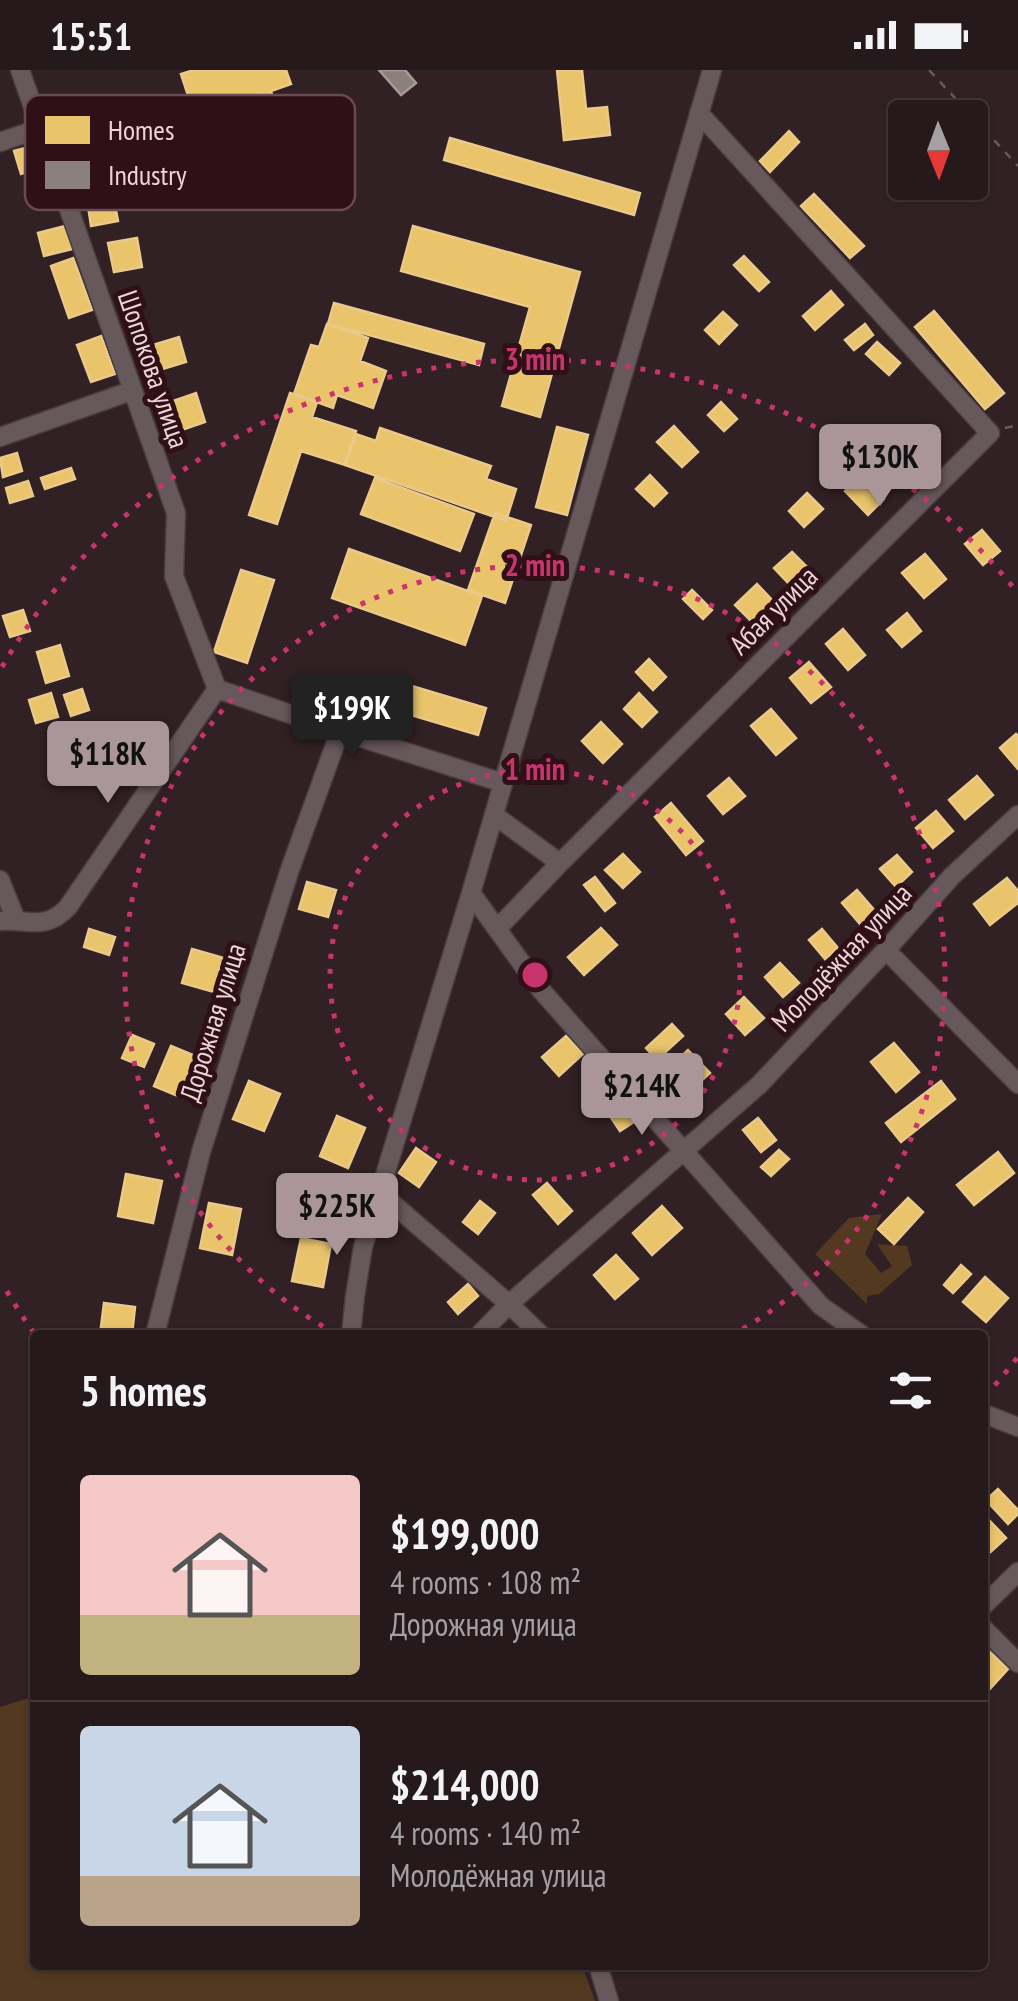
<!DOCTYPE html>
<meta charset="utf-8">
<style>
body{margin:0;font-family:"PT Sans Narrow",sans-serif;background:#322628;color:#f1f3f6;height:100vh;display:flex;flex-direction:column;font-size:38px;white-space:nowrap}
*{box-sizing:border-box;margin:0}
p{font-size:32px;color:#a4a0a3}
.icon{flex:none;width:55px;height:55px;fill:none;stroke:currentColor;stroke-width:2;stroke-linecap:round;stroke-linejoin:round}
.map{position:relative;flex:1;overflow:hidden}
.details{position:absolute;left:30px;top:1260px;width:958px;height:640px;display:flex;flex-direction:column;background:#26191b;border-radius:10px;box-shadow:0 2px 8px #0004,0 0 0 2px #42383a}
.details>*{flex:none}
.needle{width:65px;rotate:179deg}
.fabs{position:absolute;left:888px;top:30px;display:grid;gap:20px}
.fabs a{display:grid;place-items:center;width:100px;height:100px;border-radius:10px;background:#26191b;box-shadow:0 2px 8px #0004,0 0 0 2px #42383a;font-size:50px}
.price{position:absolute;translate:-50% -85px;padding:0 22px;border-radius:10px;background:#aa9699;color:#111;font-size:32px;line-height:65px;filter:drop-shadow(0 2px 5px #0008)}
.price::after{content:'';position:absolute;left:50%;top:60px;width:30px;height:22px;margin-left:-15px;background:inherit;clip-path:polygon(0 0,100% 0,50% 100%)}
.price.on{background:#222;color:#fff}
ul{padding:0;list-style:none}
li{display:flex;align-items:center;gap:30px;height:250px;padding:0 50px}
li+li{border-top:2px solid #42383a}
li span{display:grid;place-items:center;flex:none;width:280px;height:200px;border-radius:10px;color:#555}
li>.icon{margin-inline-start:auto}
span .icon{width:120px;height:120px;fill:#fffc;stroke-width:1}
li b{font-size:42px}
h2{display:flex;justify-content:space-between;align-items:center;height:120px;padding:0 50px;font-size:42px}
.status{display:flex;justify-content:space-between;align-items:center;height:70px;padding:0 50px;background:#26191b;direction:ltr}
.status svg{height:28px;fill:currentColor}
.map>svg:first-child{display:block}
.green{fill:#523920}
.homes{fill:#e9c46a;stroke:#eac98b;stroke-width:2.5}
.industry{fill:#8a817c;stroke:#a79a98;stroke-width:2.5}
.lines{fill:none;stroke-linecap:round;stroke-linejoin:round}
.minor-casing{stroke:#4b3c3e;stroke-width:21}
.path{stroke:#675a5c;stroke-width:2.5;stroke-dasharray:8 8;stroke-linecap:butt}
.minor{stroke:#67585b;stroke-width:18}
.ring{fill:none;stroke:#c8346e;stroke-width:5;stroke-dasharray:5 10}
.labels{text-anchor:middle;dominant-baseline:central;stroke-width:10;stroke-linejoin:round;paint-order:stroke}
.street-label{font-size:28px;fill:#ebd5d8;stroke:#2f1017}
.key{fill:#2f1017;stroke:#674b51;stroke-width:2.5}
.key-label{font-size:28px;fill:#ebd5d8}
.centre{fill:#c8346e;stroke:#2f1017;stroke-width:5}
.ring-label{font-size:30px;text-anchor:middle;font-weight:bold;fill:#c8346e;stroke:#2f1017;stroke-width:10;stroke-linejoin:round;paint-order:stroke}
</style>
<div class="status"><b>15:51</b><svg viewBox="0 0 49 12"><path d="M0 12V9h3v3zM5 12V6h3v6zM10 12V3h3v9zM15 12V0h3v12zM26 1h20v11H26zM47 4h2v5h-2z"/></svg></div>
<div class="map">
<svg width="1018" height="1931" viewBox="0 0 1018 1931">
<rect width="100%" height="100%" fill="#322124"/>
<!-- green -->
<path class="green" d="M882,1144l-17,40 16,19 11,-7 -15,-22 30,2 5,19 -33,29 -12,2v8l-52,-50 34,-36z
M35,1626v269h547l13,36h-595v-294z"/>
<!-- homes -->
<path class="homes" d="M194,0h92l5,14 -20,7 5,17 -9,3 -5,-17 -39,13 6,17 -9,3 -6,-17 -19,7 -14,-43z
M557,0h25l4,39 21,-2 3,28 -46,5z
M789,61l10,11 -29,30 -10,-11z
M450,68l190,55 -6,22 -190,-55z
M33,76l7,22 -19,6 -7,-23z
M814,124l50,52 -14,12 -49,-52z
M113,125l5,26 -27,5 -4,-27z
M65,156l7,23 -28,7 -6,-23z
M413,156l167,46 -40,145 -38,-11 28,-99 -129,-36z
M137,168l5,29 -28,5 -6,-29z
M744,186l25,26 -10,9 -25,-26z
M73,188l19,52 -23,8 -18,-52z
M831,221l12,14 -28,25 -12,-14z
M334,233l150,41 -5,21 -151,-41z
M934,241l70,82 -19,16 -70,-82z
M723,242l14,13 -18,19 -14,-14z
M327,254l41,14 -8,23 26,10 -13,37 -36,-13 -4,13 -39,-14 17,-49 8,2z
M865,254l8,11 -19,15 -9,-10z
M101,266l14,38 -24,8 -14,-37z
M179,267l7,25 -33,10 -7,-25z
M877,272l23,21 -11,12 -23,-21z
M196,323l9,29 -26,9 -9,-29z
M290,323l27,9 -5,15 44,14 -11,34 -44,-14 -24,73 -28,-9z
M721,332l16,17 -13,12 -16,-16z
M674,356l24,26 -16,15 -25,-25z
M557,357l31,8 -21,80 -31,-8z
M380,358l111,38 -5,13 30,10 -10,32 -161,-56 11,-31 20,7z
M906,371l15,16 -13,13 -16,-16z
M17,383l5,18 -19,6 -3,-19z
M71,398l4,11 -30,10 -4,-11z
M650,405l17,18 -13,13 -18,-17z
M861,406l23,23 -16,16 -23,-24z
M375,408l99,36 -14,37 -99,-37z
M28,411l5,15 -23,7 -4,-15z
M807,423l16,16 -19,18 -15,-16z
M495,443l36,12 -26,78 -37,-13z
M982,460l18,21 -17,14 -18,-21z
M349,479l133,47 -17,49 -133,-47z
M792,482l17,17 -18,17 -17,-18z
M925,484l21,25 -22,19 -22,-25z
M241,500l33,10 -27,83 -33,-11z
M757,514l16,17 -21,21 -17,-17z
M692,520l20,20 -9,9 -20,-20z
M23,540l7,21 -20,6 -7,-21z
M907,543l14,18 -19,16 -15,-17z
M843,559l22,26 -17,15 -22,-26z
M60,575l9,31 -23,7 -9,-31z
M649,589l17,18 -13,13 -17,-18z
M809,592l22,25 -20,16 -21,-25z
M395,611l91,27 -8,27 -91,-27z
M82,619l7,21 -18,6 -7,-21z
M51,623l7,24 -22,6 -7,-23z
M639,623l18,19 -15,15 -18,-18z
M771,639l25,29 -20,17 -25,-29z
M601,652l21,22 -19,19 -21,-22z
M1016,664l2,2v33l-18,-21z
M977,706l16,19 -28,24 -16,-19z
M729,708l16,18 -22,18 -15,-18z
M671,733l32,38 -17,14 -31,-38z
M936,741l17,20 -20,17 -17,-20z
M623,784l17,18 -17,16 -18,-18z
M897,785l15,17 -16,15 -16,-18z
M595,807l20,26 -10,8 -21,-26z
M1007,808l11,13v12l-28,22 -16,-21z
M307,812l29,8 -8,27 -29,-8z
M857,820l19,22 -16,12 -18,-21z
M601,858l16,17 -33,30 -16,-18z
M89,859l26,8 -6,18 -25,-8z
M822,859l16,19 -13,11 -16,-19z
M192,879l39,11 -10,34 -39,-11z
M780,893l19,20 -16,14 -18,-20z
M744,927l20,21 -19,17 -19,-21z
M672,954l11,12 -26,24 -11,-12z
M132,965l22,9 -10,23 -22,-9z
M566,966l17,18 -24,22 -17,-19z
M894,973l25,29 -23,20 -25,-30z
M171,976l29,12 -17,40 -29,-12z
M688,980l22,23 -20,18 -21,-23z
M249,1011l31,13 -16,37 -31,-12z
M941,1011l14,18 -54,43 -15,-19z
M620,1031l14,21 -14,9 -14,-21z
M337,1046l28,12 -17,40 -28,-12z
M758,1048l18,22 -15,12 -18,-22z
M416,1078l20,14 -17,25 -20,-14z
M779,1080l10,9 -18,17 -10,-9z
M998,1082l16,21 -40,32 -17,-20z
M126,1104l36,7 -9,42 -35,-7z
M547,1113l25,28 -14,13 -25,-29z
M908,1128l15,14 -29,32 -16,-15z
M480,1131l15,12 -17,21 -15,-12z
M209,1133l32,6 -9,46 -32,-7z
M662,1136l20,22 -30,27 -19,-22z
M301,1168l30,6 -8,43 -31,-6z
M616,1185l22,24 -23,20 -21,-24z
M961,1195l10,9 -18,19 -9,-8z
M985,1207l23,21 -22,24 -23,-20z
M468,1214l10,12 -20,18 -10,-12z
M104,1233l31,4 -3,28h-32z
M998,1419l20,21v4l-10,10 -22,-24z
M989,1450l17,18 -21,19 -3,-2v-30z
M990,1582l18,17 -21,23 -5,-4v-28z"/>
<!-- industry -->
<path class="industry" d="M379,0h26l11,13 -15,12z"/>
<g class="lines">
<!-- minor casing -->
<g class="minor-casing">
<path id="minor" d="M20,0l156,443 -2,63 43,113
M0,72l41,-14
M0,367l131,-46
M217,619l123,42 163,52
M494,745l66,48 430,-430 -291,-320
M0,810l16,40
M471,823l70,97 280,316 41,29
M0,851c29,-2 46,10 68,-14l149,-218
M497,859l63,-66
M886,880l132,134
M379,1122l130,112 32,31
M155,1265l46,-183 88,-280 51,-141
M351,1265l4,-39 8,-49 108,-354 241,-823
M479,1265l30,-31 250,-219 127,-135 66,-74 66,-61
M982,1343l36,14
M982,1537l36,-35
M982,1557l36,36
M598,1895l11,36"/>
</g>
<!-- path -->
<path class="path" d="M929,0l89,96
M1005,358l13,-3"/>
<!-- minor -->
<use href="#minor" class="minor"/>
</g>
<!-- distance rings -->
<g class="ring">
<circle cx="535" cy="905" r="205"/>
<path d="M336 1264A410 410 0 1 1 734 1264"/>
<path d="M1017 1288A616 616 0 0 1 986 1325M34 1263A616 616 0 0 1 2 1213M2 597A616 616 0 0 1 1017 522"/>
</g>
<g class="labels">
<!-- street labels -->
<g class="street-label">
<text transform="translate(154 299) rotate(71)">Шопокова улица</text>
<text transform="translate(773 540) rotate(-45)">Абая улица</text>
<text transform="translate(841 887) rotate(-47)">Молодёжная улица</text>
<text transform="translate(212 952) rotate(-73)">Дорожная улица</text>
</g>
</g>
<!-- legend -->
<rect x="25" y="25" width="330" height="115" rx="15" class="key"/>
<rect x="45" y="46" width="45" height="28" fill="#e9c46a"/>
<rect x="45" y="91" width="45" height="28" fill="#8a817c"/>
<g class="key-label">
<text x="108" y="70">Homes</text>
<text x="108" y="115">Industry</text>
</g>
<circle cx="535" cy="905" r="15" class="centre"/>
<g class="ring-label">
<text x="535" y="300">3 min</text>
<text x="535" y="506">2 min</text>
<text x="535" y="710">1 min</text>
</g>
</svg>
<div class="fabs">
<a><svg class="needle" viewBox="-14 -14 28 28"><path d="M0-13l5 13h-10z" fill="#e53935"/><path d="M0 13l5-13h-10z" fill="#a4a0a3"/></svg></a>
</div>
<b class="price" style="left:880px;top:439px">$130K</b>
<b class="price on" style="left:352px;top:690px">$199K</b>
<b class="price" style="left:108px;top:736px">$118K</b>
<b class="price" style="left:642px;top:1068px">$214K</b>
<b class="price" style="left:337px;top:1188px">$225K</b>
<section class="details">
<h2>5 homes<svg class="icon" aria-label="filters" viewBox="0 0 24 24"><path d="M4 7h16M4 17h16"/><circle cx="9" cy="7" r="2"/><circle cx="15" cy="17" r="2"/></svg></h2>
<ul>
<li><span style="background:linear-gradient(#f6c9c9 70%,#c2b280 0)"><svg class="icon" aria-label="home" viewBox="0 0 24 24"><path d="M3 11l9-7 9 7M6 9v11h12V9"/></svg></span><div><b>$199,000</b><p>4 rooms · 108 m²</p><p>Дорожная улица</p></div></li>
<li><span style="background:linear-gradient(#c9d6e8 75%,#b9a48a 0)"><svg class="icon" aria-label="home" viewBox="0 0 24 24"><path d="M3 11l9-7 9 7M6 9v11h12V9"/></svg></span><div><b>$214,000</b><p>4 rooms · 140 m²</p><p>Молодёжная улица</p></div></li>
</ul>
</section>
</div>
